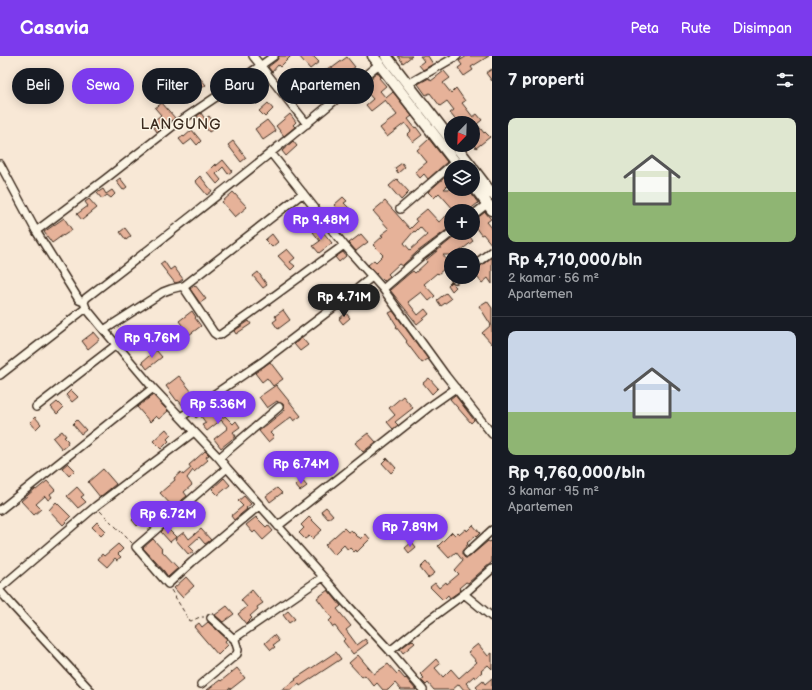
<!DOCTYPE html>
<html lang="id">
<meta charset="utf-8">
<style>
body{margin:0;font-family:"Balsamiq Sans",sans-serif;background:#242831;color:#f1f3f6;height:100vh;display:flex;flex-direction:column;font-size:15px;white-space:nowrap}
*{box-sizing:border-box;margin:0}
p{font-size:13px;color:#9ea1a6}
.icon{flex:none;width:22px;height:22px;fill:none;stroke:currentColor;stroke-width:2;stroke-linecap:round;stroke-linejoin:round}
.map{position:relative;flex:1;overflow:hidden}
.details{display:flex;flex-direction:column;background:#171b24;width:320px}
.details>*{flex:none}
.banner{position:absolute;left:12px;top:12px;width:380px;height:36px;display:flex;gap:8px}
.needle{width:26px;rotate:203deg}
.tools{position:absolute;left:444px;top:60px;display:grid;gap:8px}
.tools a{display:grid;place-items:center;width:36px;height:36px;border-radius:50%;background:#171b24;box-shadow:0 2px 10px #0003;font-size:20px}
.price{position:absolute;translate:-50% -34px;padding:0 9px;border-radius:14px;background:#7c3aed;color:#fff;font-size:13px;line-height:26px;filter:drop-shadow(0 1px 2px #0008)}
.price::after{content:'';position:absolute;left:50%;top:24px;width:12px;height:9px;margin-left:-6px;background:inherit;clip-path:polygon(0 0,100% 0,50% 100%)}
.price.active{background:#222;color:#fff}
ul{padding:0;list-style:none}
li{display:grid;align-content:center;gap:8px;height:212px;padding:0 16px}
li+li{border-top:1px solid #363941}
li span{display:grid;place-items:center;height:124px;border-radius:8px;color:#555}
li>.icon{margin-inline-start:auto}
span .icon{width:72px;height:72px;fill:#fffc;stroke-width:1}
li b{font-size:17px}
h2{display:flex;justify-content:space-between;align-items:center;height:48px;padding:0 16px;font-size:17px}
.chip{padding:0 14px;border-radius:18px;background:#171b24;box-shadow:0 2px 10px #0003;font-size:14px;line-height:36px}
.chip.active{background:#7c3aed;color:#fff}
header{display:flex;align-items:center;gap:24px;box-sizing:border-box;height:56px;padding:0 20px;background:#7c3aed;color:#fff}
header strong{font-size:19px}
nav{display:flex;gap:22px;margin-inline-start:auto;font-size:14px}
main{display:flex;flex:1;min-height:0}
.map>svg:first-child{display:block}
.building{fill:#e6b299;stroke:#3b2a1e;fill-rule:evenodd}
.lines{fill:none;stroke-linecap:round;stroke-linejoin:round}
.minor-casing{stroke:#3b2a1e;stroke-width:10}
.highway-casing{stroke:#3b2a1e;stroke-width:13}
.path{stroke:#3b2a1e;stroke-width:1;stroke-dasharray:4 3;stroke-linecap:butt}
.minor{stroke:#fcf5e5;stroke-width:7}
.highway{stroke:#fcf5e5;stroke-width:10}
.labels{text-anchor:middle;dominant-baseline:central;stroke-width:3;stroke-linejoin:round;paint-order:stroke}
.quarter-label{font-size:15px;letter-spacing:1px;fill:#3b2a1e;stroke:#fcf5e5}
</style>
<header>
<strong>Casavia</strong>
<nav><a>Peta</a><a>Rute</a><a>Disimpan</a></nav>
</header>
<main>
<div class="map">
<svg width="492" height="634" viewBox="0 0 492 634">
<rect width="100%" height="100%" fill="#f8e8d6"/>
<filter id="ink" filterUnits="userSpaceOnUse"><feTurbulence type="fractalNoise" baseFrequency=".025" numOctaves="2"/><feDisplacementMap in="SourceGraphic" scale="8" xChannelSelector="R" yChannelSelector="G"/><feConvolveMatrix kernelMatrix="1 2 1 2 8 2 1 2 1" color-interpolation-filters="sRGB"/></filter>
<g filter="url(#ink)">
<!-- building -->
<path class="building" d="M279,0h12l-11,11 -2,-2 -6,7 -4,-5 9,-7z
M299,0h14l6,6 -9,7z
M398,0h14l-9,7z
M420,0h8l5,8 -10,6 -4,-5 5,-4z
M467,0h22l-18,11 2,3 -9,6 -6,-8 4,-3 -3,-4z
M347,1l8,10 -3,2 5,5 -13,10 -3,-4 -30,22 -5,-6 -9,7 -6,-7 40,-30 1,2z
M492,13v12l-6,-8z
M444,15l6,7 -7,5 8,10 5,-5 9,13 -3,2 11,14 4,-3 5,6 -5,4 7,9 1,-1 5,5 -14,11 -3,-5v-20h-15l-8,-10 4,-3 -7,-9 -7,5 -10,-13 -4,2 -8,-11 11,-6 2,3z
M377,16l4,5 -2,1 7,8 -6,5 6,7 7,-6 19,24 -4,3 7,9 1,-1 6,8 -9,7 -6,-7 4,-4 -6,-8 -18,14 -7,-9 12,-9 5,-4 -12,-15 -14,11 -5,-6 7,-6 -7,-8 -3,3 -4,-5 14,-11 -1,-2z
M200,22l6,7 -17,13 -6,-6z
M162,47l13,15 -18,14 -6,-9 10,-8 -6,-7z
M268,47l5,6 -8,8 -6,-6z
M201,57l4,6 4,-3 8,11 -8,5 -12,-16z
M290,58l6,8 -3,3 2,2 -11,9 -8,-10z
M267,64l9,11 -13,9 -8,-11z
M192,74l9,11 -4,4 -5,-6 -8,6 -5,-6 4,-3 1,1z
M429,83l18,23 -19,17 -4,-5 -4,4 -5,-6 12,-10 -10,-12z
M233,85l13,17 -5,4 -13,-17z
M293,85l4,5 -11,10 -4,-5z
M223,104l9,11 -4,3 -5,-7 -7,7 5,6 -4,4 -10,-12 8,-8 1,2z
M402,107l3,4 -7,6 -3,-5z
M200,120l12,15 -5,4 -12,-14z
M445,121l5,6 -6,6h24l10,14 -10,8h-13l-16,-18 -5,5 -6,-6z
M120,122l7,9 -4,3 -7,-9z
M397,123l12,13 -8,8 -12,-14z
M103,133l3,5 6,-4 3,4 -4,4 -4,-3 -5,4 -5,-6z
M233,136l14,15 -12,10 -13,-15z
M343,141l4,4 -3,2 7,7 -3,2 6,7 -13,12 -4,-4 3,-2 -7,-7 7,-6 -6,-7z
M89,143l8,9 -15,12 -5,-6 11,-8 -3,-4z
M385,145l25,28 7,-7 -2,-3 12,-10 12,13 12,-10v16l-3,1 -31,23 -15,14 -3,-2 -11,10 2,2 -6,5 -16,-16 6,-5 2,2 7,-7 -10,-10 10,-9 -2,-1 8,-6 -16,-18zM420,171l7,8 -17,15 -6,-7 10,-12 1,1z
M485,156l6,7 -4,3 5,6v17l-9,-11 -2,1 -8,-11v-4l3,-1z
M64,162l8,12 -9,6v-1l-11,8 -8,-11z
M319,171l13,16 -13,10 -6,-7 7,-5 -7,-9z
M125,172l6,8 -5,4 -6,-8z
M456,177h11l6,8 -18,14h-12l7,9 -12,10 -1,-1 -13,11 11,12 -6,5 -8,-9 -13,10 10,13 7,-6 4,5 -12,10 -27,-34 20,-17 3,-2 2,2 12,-11 -1,-2 28,-23z
M272,178l6,8 -6,5 -7,-7z
M361,178l7,8 -12,9 -7,-8z
M287,193l8,9 -5,4 5,4 -4,4 -13,-14z
M343,196l3,4 -7,6 -4,-5z
M492,201v27l-4,-6 -6,5 -9,-11z
M164,205l6,9 4,-3 9,12 -4,3 -4,1 -15,-19z
M258,216l9,13 -4,3 -10,-12z
M451,226l5,5 -4,4 -4,-6z
M195,229l11,14 -6,4 -10,-14z
M446,237l5,6 -10,7 -4,-6z
M487,245l5,7v36l-10,-11 9,-8 -12,-19z
M283,254l7,10 -12,9 -5,-7 4,-3 -2,-3z
M192,255l4,6 -1,1 6,8 -12,9 -10,-14z
M393,255l35,48 -6,4 -16,-21 1,-1 -11,-14 1,-1 -8,-13z
M346,257l4,5 -7,6 -4,-5z
M249,265l2,3 -15,10 -2,-3z
M94,276l6,7 -12,10 -6,-8z
M302,282l6,7 -8,6 -6,-7z
M156,294l6,7 -15,12 -5,-7z
M270,306l13,17 -10,7 -6,-8 -5,4 -7,-9z
M179,320l13,16 3,-2 6,7 -16,11 -7,-8 -1,1 -11,-15z
M429,322l9,10 -6,6 -9,-11z
M276,329l25,31 -7,5 -3,-4 -21,16 4,4 -6,5 -9,-11 26,-21 -2,-6 -5,-2 -1,-1 -10,7 -8,-11z
M71,334l7,7 -6,5 -6,-7z
M153,339l15,16 -9,8 -3,-3 -6,6 -13,-15z
M455,339l19,25 -3,3 -21,-24z
M403,340l10,12 -18,14 3,3 -5,4 -6,-7 8,-7 -6,-7z
M57,346l6,6 -6,6 -6,-7z
M206,350l4,6 5,-4 7,10 3,-2 8,8 3,-3 4,6 -7,5 3,4 -15,12 -7,-9 14,-11 -7,-8 -14,11 -5,-6 4,-2 -6,-8 -4,3 -3,-3z
M35,361l6,7 -5,5 -6,-7z
M77,364l9,10 -5,4 -8,-10z
M166,373l5,6 -4,4 2,2 -8,8 -8,-8z
M62,375l4,5 -2,1 4,4 -1,2 1,1 -6,5 -9,-11z
M368,377l8,9 -13,10 -8,-9z
M205,395l4,4 -3,2 2,3 -14,12 -1,-2 -6,8 5,7 -8,7 3,4 -14,11 -13,-14 15,-13 -1,-2 7,-6 2,3 8,-7 -2,-3z
M387,402l9,10 -5,5 -9,-10z
M68,407l7,7 -6,6 -7,-8z
M103,413l13,15 -16,13 -12,-15z
M224,422l6,7 -12,10 -6,-6z
M301,423l6,7 -7,5 -5,-6z
M47,425l8,9 -5,4 2,3 -4,3 -3,-4 -9,8 5,5 -7,6 -13,-14 14,-12 1,1z
M77,431l7,8 -3,2 5,5 -8,6 -11,-12z
M277,432l5,5 -12,9 -4,-6z
M244,440l7,8 -5,4 1,1 -13,11 -3,-4 12,-10 -5,-5z
M56,446l15,15 -8,8 -14,-15z
M196,446l9,11 -12,10 -9,-11z
M326,451l7,8 -5,4 -7,-8z
M137,459l5,6 -5,5 -5,-6z
M256,461l10,10 2,-2 5,6 -10,9 -8,-9 -2,2 -7,-8z
M309,461l13,13 -10,9 -3,-3 -4,3 -6,-6 5,-5 -3,-3z
M97,466l9,9 -5,5 -9,-9z
M473,469l7,8 -4,4 -1,-1 -8,7 1,1 -6,7v3l3,4h3l20,-17 2,1 2,-2v22l-24,21 -2,-1 -7,6 2,2 -1,1 -10,7 -2,-3 -5,5 -13,-13 5,-4 4,5 7,-6 1,2 12,-10 -4,-4 8,-9 -7,-9 -7,6 -11,-12 14,-14 3,3 3,-3 2,2 6,-5 1,2z
M166,471l10,10 -6,5 -9,-10z
M344,472l4,4 3,-2 7,7h1l2,2 5,-5 4,5 -13,13 -1,-2 -2,2 -4,-4 -2,2 -4,-5 -10,10 -9,-10z
M201,473l10,11 -6,4 -6,-7 -10,9 5,5 -5,4 -14,-16 9,-7 5,7z
M153,483l9,10 -1,1 17,18 -10,9 -4,-6 -21,-23z
M412,486l4,5 -7,6 -4,-5z
M118,488l5,5 -5,5 3,3 -4,3 -2,-2 -8,9 -9,-8 4,-5 2,2z
M426,506l9,11 -7,5 -8,-10z
M186,521l8,9 -12,11 -8,-9z
M252,534l11,13 -6,4 1,2 -8,7 2,2 -6,6 -8,-10 9,-7 -6,-7z
M328,534l13,16 -4,3 14,17 -5,4 11,15 8,-6 3,4 -15,11 -10,-13 2,-2 -10,-13 -2,1 -4,-6 3,-3 -15,-20z
M227,550l7,8 -11,8 -8,-7z
M288,555l7,8 -6,4 -6,-8z
M208,566l19,17 -2,2 3,4 -10,10 -24,-28 5,-4 3,4z
M274,579l5,6 -6,4 2,2 -4,3 -6,-7z
M412,584l3,3 -12,10 -3,-4z
M478,588l10,12 4,-3v16l-4,-4 -7,6 1,1 -7,6 -1,-2 -8,7 6,7h-8l-5,-6 -7,6h-18l-6,-7 -2,2 -5,-5 3,-2 -4,-4 16,-15 4,5 -5,4 8,9 8,-8 8,9 18,-16 -9,-10z
M336,596l5,7 -41,27 -1,-2 -8,6h-10l15,-10 -1,-1z
M358,599l16,19 14,-10 9,10 2,-2 6,7 1,-1 10,12h-15l-6,-7 -7,7h-5l-6,-7 -3,3 -9,-11 -3,2 -13,-14z
M237,612l8,10 -14,11 -2,-1 -2,2h-20l13,-10 1,1z
M492,622v12h-13l-3,-3 7,-6 2,3z"/>
<g class="lines">
<!-- minor casing -->
<g class="minor-casing">
<path id="minor" d="M253,0l54,68
M408,28l49,-28
M271,97l73,92 39,44 63,87 46,58
M0,108l36,67 43,69 5,2 2,6 18,22 49,58 66,70 8,10 98,111 17,20 48,52 33,39
M303,137l-119,93v2l30,45 3,2h3l28,-20 96,-70
M400,153l55,-47
M473,159l14,-11
M36,175l68,-51 69,-54 43,-29 58,-41
M473,210l19,-15
M455,223l3,-2
M383,233l37,-32 31,-24
M84,246l2,-4c99,-76 197,-154 293,-234
M104,274l59,-38 8,-3 12,-3
M0,319l86,-67
M36,351l80,-62
M181,361l81,-55 76,-58 34,-27
M219,402l60,-51
M227,412l-91,79 32,37 24,-22 68,-57
M0,454l153,-122
M278,470l151,-119 27,-19
M467,497l25,-23
M0,532l96,-82 98,-74
M0,535l13,15 77,84
M464,538l28,23
M211,562l24,22
M390,595l36,-29 38,-28 28,-25
M201,628l36,-30 1,-4 -3,-10 1,-3 87,-60"/>
</g>
<!-- highway casing -->
<g class="highway-casing">
<path id="highway" d="M373,0l86,111
M386,0l65,84
M455,89l17,22
M473,113l19,25
M473,129l19,25"/>
</g>
<!-- path -->
<path class="path" d="M100,455l32,32
M171,534l18,30 2,1 9,-4h4"/>
<!-- minor -->
<use href="#minor" class="minor"/>
<!-- highway -->
<use href="#highway" class="highway"/>
</g>
</g>
<g class="labels">
<!-- quarter labels -->
<g class="quarter-label">
<text x="181" y="68">LANGUNG</text>
</g>
</g>
</svg>
<div class="tools">
<a><svg class="needle" viewBox="-14 -14 28 28"><path d="M0-13l5 13h-10z" fill="#e53935"/><path d="M0 13l5-13h-10z" fill="#9ea1a6"/></svg></a>
<a><svg class="icon" aria-label="layers" viewBox="0 0 24 24"><path d="M12 4l9 5-9 5-9-5zM3 14l9 5 9-5"/></svg></a>
<a>+</a>
<a>−</a>
</div>
<b class="price" style="left:321px;top:185px">Rp 9.48M</b>
<b class="price active" style="left:344px;top:262px">Rp 4.71M</b>
<b class="price" style="left:152px;top:303px">Rp 9.76M</b>
<b class="price" style="left:218px;top:369px">Rp 5.36M</b>
<b class="price" style="left:301px;top:429px">Rp 6.74M</b>
<b class="price" style="left:168px;top:479px">Rp 6.72M</b>
<b class="price" style="left:410px;top:492px">Rp 7.89M</b>
<div class="banner">
<a class="chip">Beli</a>
<a class="chip active">Sewa</a>
<a class="chip">Filter</a>
<a class="chip">Baru</a>
<a class="chip">Apartemen</a>
</div>
</div>
<section class="details">
<h2>7 properti<svg class="icon" aria-label="filters" viewBox="0 0 24 24"><path d="M4 7h16M4 17h16"/><circle cx="9" cy="7" r="2"/><circle cx="15" cy="17" r="2"/></svg></h2>
<ul>
<li><span style="background:linear-gradient(#dfe7d0 60%,#8fb573 0)"><svg class="icon" aria-label="home" viewBox="0 0 24 24"><path d="M3 11l9-7 9 7M6 9v11h12V9"/></svg></span><div><b>Rp 4,710,000/bln</b><p>2 kamar · 56 m²</p><p>Apartemen</p></div></li>
<li><span style="background:linear-gradient(#c9d6e8 65%,#8fb573 0)"><svg class="icon" aria-label="home" viewBox="0 0 24 24"><path d="M3 11l9-7 9 7M6 9v11h12V9"/></svg></span><div><b>Rp 9,760,000/bln</b><p>3 kamar · 95 m²</p><p>Apartemen</p></div></li>
</ul>
</section>
</main>
